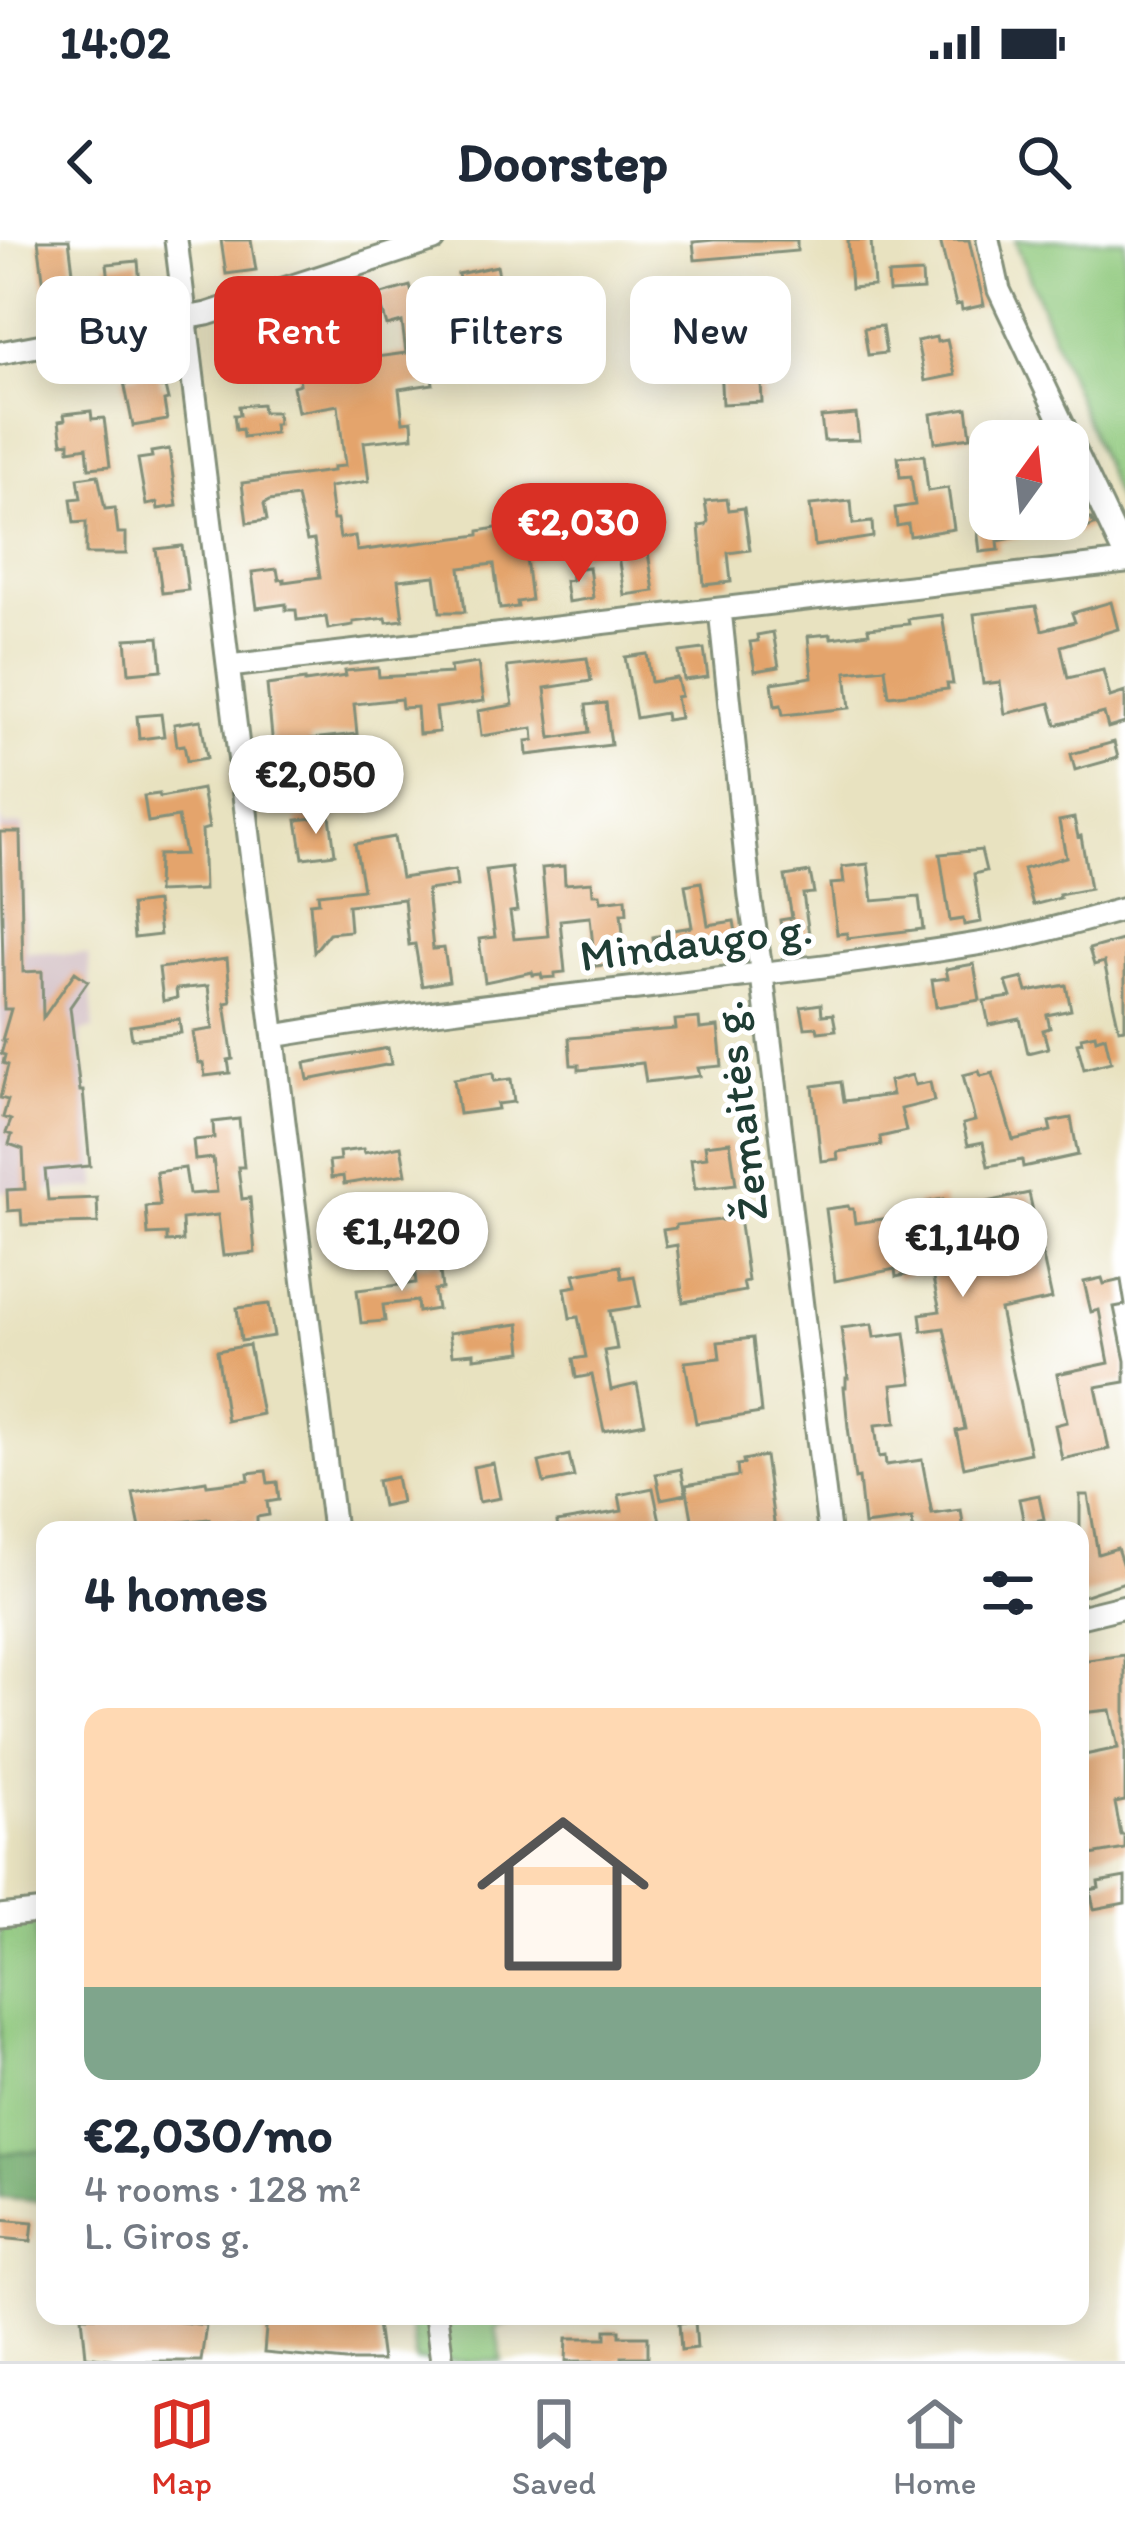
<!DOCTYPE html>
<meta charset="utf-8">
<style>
body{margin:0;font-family:Itim,sans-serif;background:#f6f6f7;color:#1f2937;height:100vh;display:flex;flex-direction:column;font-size:45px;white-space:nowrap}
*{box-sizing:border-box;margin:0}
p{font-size:39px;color:#747a83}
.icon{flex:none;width:66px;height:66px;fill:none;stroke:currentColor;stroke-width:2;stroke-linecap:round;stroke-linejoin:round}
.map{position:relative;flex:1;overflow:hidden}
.drawer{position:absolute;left:36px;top:1281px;width:1053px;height:804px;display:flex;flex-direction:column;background:#fff;border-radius:24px;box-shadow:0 6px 30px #0003}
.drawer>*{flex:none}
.guide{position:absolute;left:36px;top:36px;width:1053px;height:108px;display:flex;gap:24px}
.needle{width:78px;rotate:15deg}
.buttons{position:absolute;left:969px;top:180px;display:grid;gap:24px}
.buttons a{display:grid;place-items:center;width:120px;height:120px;border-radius:24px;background:#fff;box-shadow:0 6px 30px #0003;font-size:60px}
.price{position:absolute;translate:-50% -102px;padding:0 27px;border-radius:42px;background:#fff;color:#222;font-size:39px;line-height:78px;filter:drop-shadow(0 3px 6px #0008)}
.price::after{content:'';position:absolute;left:50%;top:72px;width:36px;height:27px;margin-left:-18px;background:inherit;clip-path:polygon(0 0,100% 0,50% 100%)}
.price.selected{background:#d93025;color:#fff}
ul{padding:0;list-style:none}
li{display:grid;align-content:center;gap:24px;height:636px;padding:0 48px}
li+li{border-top:3px solid #e0e1e3}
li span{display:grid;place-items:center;height:372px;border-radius:24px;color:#555}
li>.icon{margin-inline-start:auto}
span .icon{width:216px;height:216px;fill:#fffc;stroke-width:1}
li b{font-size:51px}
h2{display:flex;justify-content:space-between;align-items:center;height:144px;padding:0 48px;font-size:51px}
.chip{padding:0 42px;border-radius:24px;background:#fff;box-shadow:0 6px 30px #0003;font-size:42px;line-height:108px}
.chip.selected{background:#d93025;color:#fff}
.status{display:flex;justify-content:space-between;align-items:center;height:84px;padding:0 60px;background:#fff;direction:ltr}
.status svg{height:33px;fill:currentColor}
header{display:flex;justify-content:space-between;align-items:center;height:156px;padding:0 48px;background:#fff;font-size:54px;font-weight:700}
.dock{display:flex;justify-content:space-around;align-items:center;height:168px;border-top:3px solid #e0e1e3;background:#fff;font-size:33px;color:#747a83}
.dock a{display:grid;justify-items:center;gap:6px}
.dock .selected{color:#d93025}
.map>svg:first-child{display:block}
.industrial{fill:#d2bec3}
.green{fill:#8ec87c;stroke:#568258;stroke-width:3}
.forest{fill:#72ac6c;stroke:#487450;stroke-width:3}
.building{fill:#e4a46c}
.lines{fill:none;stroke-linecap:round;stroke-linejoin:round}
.street-casing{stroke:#84907a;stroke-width:27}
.street{stroke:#fff;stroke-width:21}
.labels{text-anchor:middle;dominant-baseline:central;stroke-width:10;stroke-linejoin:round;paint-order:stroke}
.street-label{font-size:45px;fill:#1f3d34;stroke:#fff}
</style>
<div class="status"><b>14:02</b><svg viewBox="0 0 49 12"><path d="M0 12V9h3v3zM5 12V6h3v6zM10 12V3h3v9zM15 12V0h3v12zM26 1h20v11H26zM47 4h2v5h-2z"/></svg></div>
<header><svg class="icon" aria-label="back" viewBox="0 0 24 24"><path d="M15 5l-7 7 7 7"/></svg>Doorstep<svg class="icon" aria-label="search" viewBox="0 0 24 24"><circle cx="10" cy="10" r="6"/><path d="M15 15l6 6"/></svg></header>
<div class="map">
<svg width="1125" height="2121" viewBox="0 0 1125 2121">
<rect width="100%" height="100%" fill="#fff"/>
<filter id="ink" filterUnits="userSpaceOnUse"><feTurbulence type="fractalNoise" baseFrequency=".00833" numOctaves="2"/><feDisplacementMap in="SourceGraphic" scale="24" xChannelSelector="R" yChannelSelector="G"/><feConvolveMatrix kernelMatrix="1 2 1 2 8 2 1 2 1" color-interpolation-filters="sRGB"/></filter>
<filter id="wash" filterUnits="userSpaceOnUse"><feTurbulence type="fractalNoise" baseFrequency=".004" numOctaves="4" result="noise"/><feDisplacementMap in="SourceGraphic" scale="48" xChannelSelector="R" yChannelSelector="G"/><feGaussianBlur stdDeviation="2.7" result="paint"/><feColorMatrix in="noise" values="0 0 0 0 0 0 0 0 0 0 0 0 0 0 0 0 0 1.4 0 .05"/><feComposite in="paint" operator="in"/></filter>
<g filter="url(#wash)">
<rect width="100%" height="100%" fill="#e8e2c0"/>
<!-- industrial -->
<path class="industrial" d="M0,572l3,14 20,-1 3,126 62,4 6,74 -14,3 18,156 -98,4z"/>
<!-- green -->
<path class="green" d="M1015,0h110v279z
M36,1682l6,133 3,1v94l-45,4v-228z
M409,2076h119l-32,12 6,33h-86z"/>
<!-- forest -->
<path class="forest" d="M45,1910v52l-45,-4v-44z"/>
<g id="blocks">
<!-- building -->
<path class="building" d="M38,0h31l4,32 -8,1 6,30 -24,5z
M221,0h30l5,30 -30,4z
M714,0h83v11l-102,9 -2,-18z
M848,0h23l3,46 -23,2z
M940,0h29l15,65 -22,5 -1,-6 -5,1z
M138,21l2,24 -30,4 -3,-25z
M497,26l5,24 -13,3 1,5 -26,5 -6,-29z
M922,33l1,17 -34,2 -1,-17z
M410,46l22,74 -2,1 3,23 -34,5 4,33 9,-1 1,16 -49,5 5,39 -40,6 4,33h4l3,18 15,-2 2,15 122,-16v-4l46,-8v4l9,-1 4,30 -12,2 5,42 -14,2 1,5 -18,2 -6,-45 -34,4 5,44h-25l-5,-36 -37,4 5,40 -16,2 -1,-4 -33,4v3l-25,4 -2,-12 -29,3 -1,-10h-10v-6l-29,4 -5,-36 25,-3 2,11 5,-1v3l36,-5 -6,-37 -7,1 -10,-44 -28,4 -5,3 3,16 -20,3 -5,-40 91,-12v-4l12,-1 -7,-61 -40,7 -5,-26 7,-2 -7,-40 -40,11 -1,-3 -10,2 -5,-15 101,-30 9,35 28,-4 2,17 29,-4 -4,-31 -15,4 -9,-31z
M882,86l4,27 -18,2 -4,-27z
M487,93l8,44 -15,3 -2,-8 -6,1 -3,-18 -21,2 -1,-17z
M936,97l1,5 10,-2 8,35 -30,6 -8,-40z
M773,121l1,20 -13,1 1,20 -40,2 -2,-40z
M158,131l3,16h4l3,13 -4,1 3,19 -34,6 -10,-49z
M262,164l1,8h14l1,12h-4l1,9 -32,4 -1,-8 -6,1 -2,-15h6l-1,-9z
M967,168l4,29 -36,5 -4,-28z
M91,171l1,8 12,-1 6,48 -21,2 -2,-21 -18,3v-8l-7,1 -3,-22 6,-1 -1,-6z
M856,174l3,26 -35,1 -3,-24z
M169,209l8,57 -19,3 -1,-6 -11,2 -8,-46 14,-2 -1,-5z
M924,215l4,36 20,-3 6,41 -44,7 -2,-12 -11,2 -2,-18 20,-3 -4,-29 -11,1 -2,-20z
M98,235l7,34 10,-1 3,25h8v21h-40v-32l-12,1 -3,-24 10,-1 -3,-20z
M727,259l2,11 15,-2 6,42 -22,3 3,29 -27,3 -5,-59 7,-1 2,-4 -3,-20z
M851,261l2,23 19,-2 1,15 -58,9 -5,-41z
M595,266l4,29 55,-8 2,18 -9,1 7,45 -30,4 -7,-46 -36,5 -5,-45z
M1000,279h20l1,5 21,-2 1,10 -45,9 1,9 -19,2 -3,-24 25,-2z
M1054,279h37l3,6 -31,13z
M182,306l6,44 -26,3 -6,-44z
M589,327l4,31 -25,4 -3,-21 7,-1 -1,-11z
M1111,362l7,27 -57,17 7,32 35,-8 7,27 15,-5v31l-17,5 -4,-15 -48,12 -6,-22 -45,11 -5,-32 -17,2 -9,-70 62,-8 6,24 33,-8 -3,-9z
M942,375l11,69h-6l1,5 -59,7 -4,-28 -39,4 4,36 -67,7 -2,-10 -6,1 -3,-23 40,-6 -4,-41 23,-2v4l38,-5 -1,-5 41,-4 -1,-5z
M773,392l6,35 -24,4 -5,-29 8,-1 -1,-6z
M159,397l3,33 -33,3 -3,-34z
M704,409l4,28 -24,3 -4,-28z
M647,414l4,28 26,-4 4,18 -5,1 4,21 -14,2 -1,-7 -29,5 -11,-61z
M587,418l4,23 -46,7 6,50 38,-6 -3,-27 20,-2 5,42 -84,10 -1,-14 8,-1 -1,-12 -52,8 -3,-25 35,-6 -6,-38z
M478,423l6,38 -48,7 3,24 -20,2 -2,-27 -15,1 -1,-9 -47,5 3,30 -47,5 5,44 -38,5 -10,-103 38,-5v2l41,-6 -1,-5 33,-3 1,9 72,-4 -1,-6z
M161,474l3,22 -25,3 -2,-23z
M201,480l6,38 -20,3 -3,-16 -7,1 -3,-22z
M1114,502l4,16 -43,12 -4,-16z
M202,549l7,39 -7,2 2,60 -47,2 1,-37 27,-1 -7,-37 -30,5 -4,-26 15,-2 1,3z
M330,576l5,38 -32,4 -6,-38z
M1074,578l4,19 3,-1 9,53 -31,6 1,3 -27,7 -10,-36 43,-12 -7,-36z
M0,592h20l3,140 19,-1 1,47 32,-46 13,9 -18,26 10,84h3l7,75 -45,4 3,30 49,-2 1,25 -76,2 -1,-15 -13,1 -1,-21 18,-1 -2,-40 -14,-5 3,-9 -6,-2 5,-13 -8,-3 5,-17 -8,-2 8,-33 -5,-2 2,-8 -4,-1 4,-14h-3l9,-31h-7z
M394,597l7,41 54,-8 2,16 -30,4 6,59 11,-1 5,33 -27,5 -7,-42 -6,1 -5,-46 -56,6 2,26 -21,2 -15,19 -4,-49 9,-1 -1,-8 45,-5 -8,-45z
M981,610l5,21 -12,3 7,48 -17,3 -1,-6 -13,2 -10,-67z
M868,624l5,37 46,-4 4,32 -76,9v-5l-10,1 -6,-50 13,-1 -2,-16z
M564,626l1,18 27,-2 1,12h7l1,7 25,-3 1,16h-6l5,49 -31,3 -5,-49 -30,3 5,52 -10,1v4l-13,1 -1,-4 -8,1 -1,-3 -47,10 -6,-43 16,-2 -9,-67 25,-3 6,44 -7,1 4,27 34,-3 -6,-68z
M810,632l4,21 -11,1 7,47 -16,2 -1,-4 -10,2 -3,-21 12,-2 -7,-42z
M701,642l7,43 26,-4 5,28 -83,10 -3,-22 14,-3v-3l25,-4 -7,-42z
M156,662l4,33 -26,3 -3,-33z
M1125,699v89l-6,1 -15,-67 -10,3 -5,-16z
M227,719l4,43 -6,1 8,56 -5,1 2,13 -25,3 -2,-13h-5l-5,-31 20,-3 -5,-43 -32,3 1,9 -14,3 -4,-33z
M974,724l6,36 -44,7 -4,-27 16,-2 -2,-9z
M1023,738l4,14 39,-7 5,25 -24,5 3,13 -7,2 5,18 -20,5 -8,-34 -31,6 -5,-24 27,-4 -5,-15z
M821,764l1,11 11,-1 3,16 -18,2 -1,-5 -12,1 -4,-21z
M699,778l1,11 18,-2 4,39 -24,2 2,8 -54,6 -3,-19 -64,7v-5h-8l-2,-27 107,-9 -1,-9z
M179,779l2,14 -49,6 -2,-13z
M1095,794l1,5 9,-3 6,26 -27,7 -7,-26 5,-1 -1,-5z
M388,808l3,16 -83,16 -3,-17z
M979,831l2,5 12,-3 20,67 38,-9 -2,-9 22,-4 7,37 -55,12 -1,-7 -34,6 -5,-24 -15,3 -5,-21 12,-3 -12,-46z
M493,833l1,8 17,-2 3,23 -17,2 1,5 -39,5 -5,-35z
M912,835l3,10 15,-3 4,19 -33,8 5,22 -26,6 1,8 -44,7 1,7 -17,2 -8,-75 28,-4 3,19 48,-6 -3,-14z
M239,879l5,48h-6l4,32 8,-1 5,55 -32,3 -5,-41 -36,4 1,22 -16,1v-8l-19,1 -2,-29 14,-1 -4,-33 29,-4 4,26 28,-2 -4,-34 -18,2 -2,-20 21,-2 -1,-16z
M730,902l6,42 -41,5 -4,-30 16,-2 -2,-12z
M401,906l5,28 -62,10 -1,-8 -12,2 -2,-17 11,-1 -1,-8 24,-3 1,4z
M1029,953l23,106 -52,11 30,143 -66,14 -8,-36 9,-2 -21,-101 -22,3 -2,-17 20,-3 -9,-41 -35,7 -1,-8 -60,12 -9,-72 22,-3 1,3h4l2,14 35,-5 4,22 30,-5 -7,-31 26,-5 3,12z
M739,978l9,63 -5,1 2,9 -62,11 -6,-57 -11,2 -3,-17 13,-2v-3z
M420,979l4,34 -67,8 -1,-12 -15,1 -9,-5 7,-9 15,-2 -1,-9z
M439,1023l3,26 -8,1 3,19 -19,3 -1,-11 -34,4 2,16 -24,2 -4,-33 59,-7 -2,-17z
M620,1026l2,12 12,-2 6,30 -30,5 7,38 -13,2 7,39 26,-6 8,39 -41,8 -12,-56 -16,3 -3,-19 13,-2 -8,-40 -8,1 -5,-30 12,-2 -3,-12z
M1102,1038l2,6 17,-4 4,25 -11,2 11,54v21l-29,5 13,62 -47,10 -7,-34 12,-3 -10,-48 52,-11 -10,-53 -8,2 -7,-30z
M269,1064l5,32 -33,5 -4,-33z
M519,1084l3,28 -48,6v-5l-22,2 -3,-22z
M872,1084l2,13 31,-4 7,50 -20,2 4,38 -21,2 4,32 6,-1 1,9 36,-5 10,54 29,-4 3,20h-51l-1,-11 -48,6 -5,-47 -4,1 -7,-52 -4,-40h2v-9h2l-7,-50z
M753,1098l8,75 -65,10 -11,-61 35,-4 -2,-16z
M249,1105l13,69 -35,7 -10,-70z
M569,1215l5,22 -30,6 -5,-21z
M765,1216l10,74h-61l-1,-3 -19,3 -8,-45 52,-9 -1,-11 7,-1 -1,-4z
M493,1223l7,35 -21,4 -6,-35z
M681,1229l5,25 -25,5 -5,-25z
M266,1231l2,12 9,-1 2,18 -12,2 2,13 -12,2v8l-18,2v-5h-30v-3l-38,4 1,5 -18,2 -2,-4 -12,2 -7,-35 73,-12 1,4 42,-5 -1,-7z
M396,1237l5,25 -19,4 -5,-25z
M653,1248l8,38 -17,4h-86l-1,-8 65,-11 -3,-16z
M1039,1255l5,24 -20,4 -5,-24z
M1080,1255h8l10,59 19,-6 8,24v10l-45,15z
M1125,1415v146l-10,2 6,32h4v14l-40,7 -5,-31v-69l38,-8 -8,-38 -30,3v-52z
M1125,1637v26l-31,6 -4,-19 9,-2 -1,-6z
M0,1979l33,3 -2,19 -31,-3z
M82,2076h51l73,9 -5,36h-76l-39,-5z
M267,2076h109l6,45h-36l-82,-8z
M695,2081l2,27 -16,2 -2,-27z
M606,2090h14v6h28v21h-26v4h-56l1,-23h39z"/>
</g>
</g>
<g filter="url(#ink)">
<use href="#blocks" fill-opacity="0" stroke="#84907a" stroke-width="3"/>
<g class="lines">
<!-- street casing -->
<g class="street-casing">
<path id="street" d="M176,0l158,1290
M988,0l11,50 126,266
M0,113l207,-39 227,-74
M720,370l30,287 12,78 67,555
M229,426l896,-104
M274,796c241,-41 486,-55 727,-96 41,-7 83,-20 124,-31
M1080,1377l45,-11
M0,1676l45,-5
M436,2076l6,45"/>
</g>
<!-- street -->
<use href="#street" class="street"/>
</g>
</g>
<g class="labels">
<!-- street labels -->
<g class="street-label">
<text transform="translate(696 701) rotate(-7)">Mindaugo g.</text>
<text transform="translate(739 871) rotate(-97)">Žemaitės g.</text>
</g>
</g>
</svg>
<div class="buttons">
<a><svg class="needle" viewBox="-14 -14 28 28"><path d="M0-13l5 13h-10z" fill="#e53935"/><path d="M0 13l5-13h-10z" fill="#747a83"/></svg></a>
</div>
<b class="price selected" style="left:579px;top:345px">€2,030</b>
<b class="price" style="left:316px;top:597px">€2,050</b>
<b class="price" style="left:402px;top:1054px">€1,420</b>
<b class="price" style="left:963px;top:1060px">€1,140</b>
<div class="guide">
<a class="chip">Buy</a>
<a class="chip selected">Rent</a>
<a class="chip">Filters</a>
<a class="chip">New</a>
</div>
<section class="drawer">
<h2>4 homes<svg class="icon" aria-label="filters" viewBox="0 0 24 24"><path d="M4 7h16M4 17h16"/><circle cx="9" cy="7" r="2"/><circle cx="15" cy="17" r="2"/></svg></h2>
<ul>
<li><span style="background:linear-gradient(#ffd9b3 75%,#7fa58c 0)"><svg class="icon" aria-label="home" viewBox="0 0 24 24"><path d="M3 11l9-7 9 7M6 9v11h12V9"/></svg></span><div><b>€2,030/mo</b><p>4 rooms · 128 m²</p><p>L. Giros g.</p></div></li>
</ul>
</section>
</div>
<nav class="dock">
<a class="selected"><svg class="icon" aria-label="map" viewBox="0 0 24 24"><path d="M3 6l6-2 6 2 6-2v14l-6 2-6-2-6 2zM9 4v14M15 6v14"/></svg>Map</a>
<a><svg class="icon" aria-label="saved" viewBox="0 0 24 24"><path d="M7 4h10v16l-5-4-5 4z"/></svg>Saved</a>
<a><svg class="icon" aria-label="home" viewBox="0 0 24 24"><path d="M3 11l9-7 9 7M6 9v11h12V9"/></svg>Home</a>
</nav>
